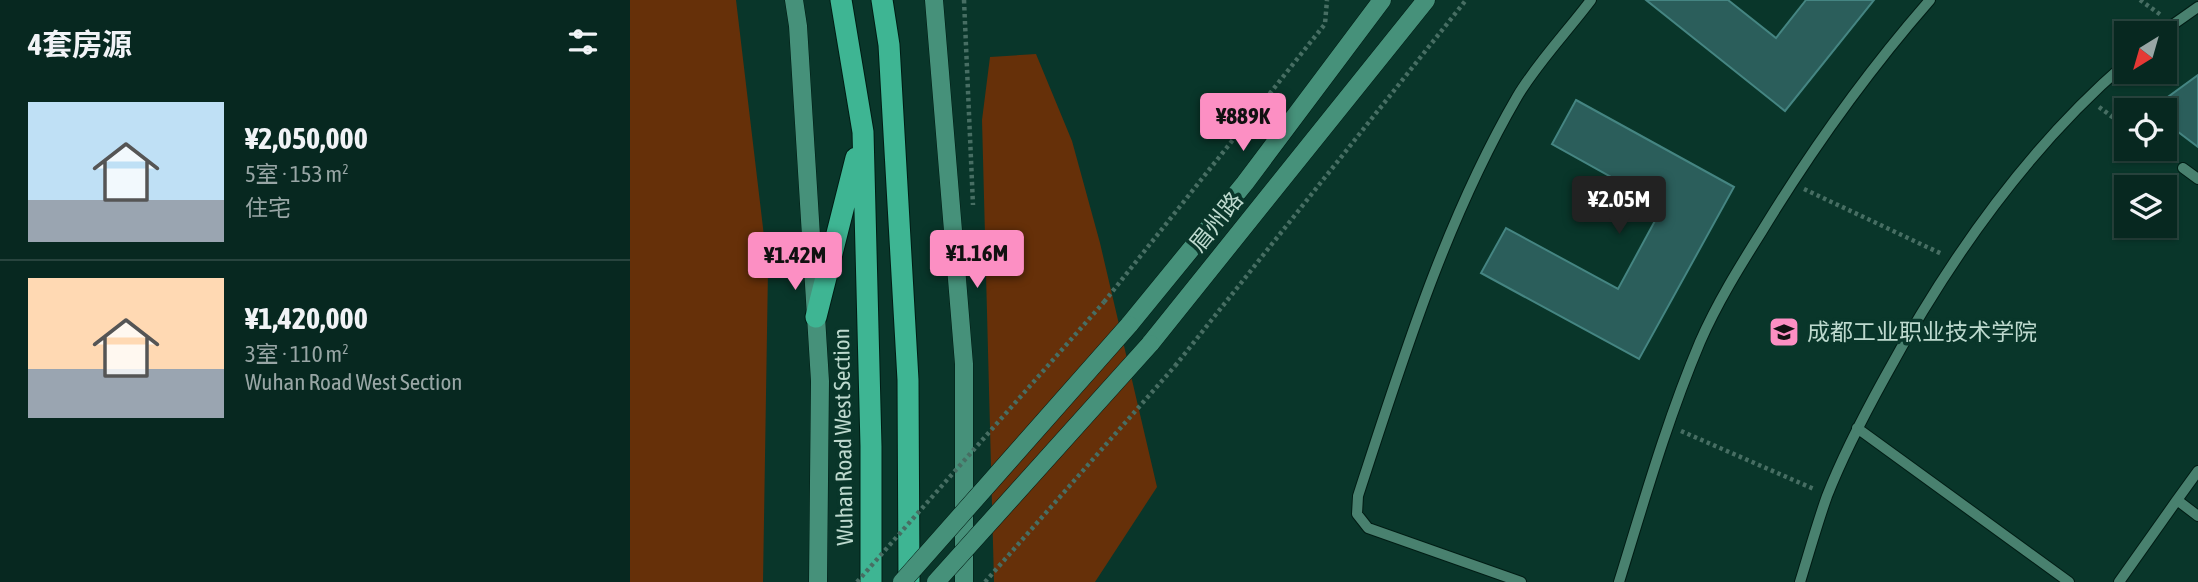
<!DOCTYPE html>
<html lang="zh">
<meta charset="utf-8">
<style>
body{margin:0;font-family:"Asap Condensed","Noto Sans SC",sans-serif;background:#103029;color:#f1f3f6;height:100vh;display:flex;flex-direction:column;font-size:26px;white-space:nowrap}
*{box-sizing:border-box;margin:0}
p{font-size:23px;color:#98a6a5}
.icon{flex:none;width:38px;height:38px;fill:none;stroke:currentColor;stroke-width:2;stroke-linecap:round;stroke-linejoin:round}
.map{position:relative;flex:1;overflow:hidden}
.details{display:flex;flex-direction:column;background:#072820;width:630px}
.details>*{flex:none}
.needle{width:46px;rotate:217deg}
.fabs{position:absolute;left:1484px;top:21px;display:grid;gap:14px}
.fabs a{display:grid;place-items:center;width:63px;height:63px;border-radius:0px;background:#072820;box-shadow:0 2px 5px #0004,0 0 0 2px #28443e;font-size:35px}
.price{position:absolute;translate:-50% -60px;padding:0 16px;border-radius:7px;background:#fc8fc3;color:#111;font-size:23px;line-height:46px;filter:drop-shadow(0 2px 4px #0008)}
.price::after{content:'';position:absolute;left:50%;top:42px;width:21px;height:16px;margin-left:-10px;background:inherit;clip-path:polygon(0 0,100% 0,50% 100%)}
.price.active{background:#222;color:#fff}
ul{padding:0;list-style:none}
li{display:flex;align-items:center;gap:21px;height:175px;padding:0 28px}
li+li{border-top:2px solid #28443e}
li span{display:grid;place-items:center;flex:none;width:196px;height:140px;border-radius:0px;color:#555}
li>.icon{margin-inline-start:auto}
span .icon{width:84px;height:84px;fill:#fffc;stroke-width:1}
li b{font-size:30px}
h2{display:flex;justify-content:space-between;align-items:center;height:84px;padding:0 28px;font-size:30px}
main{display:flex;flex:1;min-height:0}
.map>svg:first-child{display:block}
.green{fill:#663009}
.building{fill:#2b5e5b;stroke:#458582;stroke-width:2}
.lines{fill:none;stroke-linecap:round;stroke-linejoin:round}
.lane-casing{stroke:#001c14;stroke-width:12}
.secondary-casing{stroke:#001c14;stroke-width:19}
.highway-casing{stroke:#001c14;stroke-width:23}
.path{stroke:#476e63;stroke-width:4.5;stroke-dasharray:3.5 3.5;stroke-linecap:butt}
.lane{stroke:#49816f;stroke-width:10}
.secondary{stroke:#46917a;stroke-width:18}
.highway{stroke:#3eb593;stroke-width:21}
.secondary-bridge-casing{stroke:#001c14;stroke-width:19;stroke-linecap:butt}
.path-bridge{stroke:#476e63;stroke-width:4.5;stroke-dasharray:3.5 3.5;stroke-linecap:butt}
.secondary-bridge{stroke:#46917a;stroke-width:18}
.labels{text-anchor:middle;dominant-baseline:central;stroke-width:7;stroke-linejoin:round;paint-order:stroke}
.street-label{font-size:23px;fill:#bdd9ce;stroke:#09362a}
.poi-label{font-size:23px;fill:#bdd9ce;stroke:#09362a;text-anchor:start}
</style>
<main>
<section class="details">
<h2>4套房源<svg class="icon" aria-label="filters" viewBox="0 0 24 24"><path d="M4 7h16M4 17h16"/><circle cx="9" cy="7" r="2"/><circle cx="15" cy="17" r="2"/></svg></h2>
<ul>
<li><span style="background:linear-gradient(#bfe0f5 70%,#9aa5b1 0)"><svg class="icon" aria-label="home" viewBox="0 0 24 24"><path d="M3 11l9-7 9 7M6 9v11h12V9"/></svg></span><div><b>¥2,050,000</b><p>5室 · 153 m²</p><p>住宅</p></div></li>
<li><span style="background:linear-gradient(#ffd9b3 65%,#9aa5b1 0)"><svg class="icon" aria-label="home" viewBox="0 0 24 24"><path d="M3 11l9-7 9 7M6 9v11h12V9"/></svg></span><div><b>¥1,420,000</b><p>3室 · 110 m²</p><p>Wuhan Road West Section</p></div></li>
</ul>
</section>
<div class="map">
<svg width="1568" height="582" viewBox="0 0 1568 582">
<rect width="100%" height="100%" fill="#09362a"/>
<!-- green -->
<path class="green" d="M0,0h106l32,270 -5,312h-133z
M406,54l36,87 28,102 57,244 -62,95h-101l-12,-462 8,-63z"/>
<!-- building -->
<path class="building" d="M1016,0h82l48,38 30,-38h68l-89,111z
M1568,75v72l-33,-25v-12h-15z
M946,100l158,87 -95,172 -158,-86 25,-45 112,61 45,-83 -111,-62z"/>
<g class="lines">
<!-- lane casing -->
<g class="lane-casing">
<path id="lane" d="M1531,33l37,-26
M1553,168l15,11
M1227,428l212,154
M1568,471l-21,29 21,16
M891,582l-153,-54 -11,-14 1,-18c44,-135 87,-275 159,-399 20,-34 50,-65 74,-97
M989,582c25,-81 48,-162 81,-240 17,-39 40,-76 62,-111 50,-82 105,-159 168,-231
M1170,582c9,-29 17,-58 27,-86 16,-41 37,-81 58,-119 63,-116 141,-228 241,-314
M1489,582l58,-82"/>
</g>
<!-- secondary casing -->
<g class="secondary-casing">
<path id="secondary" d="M164,0l4,26 22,355 -2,201
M304,0l30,364v218
M499,325l116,-142 137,-183
M520,344l276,-344"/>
</g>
<!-- highway casing -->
<g class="highway-casing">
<path id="highway" d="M211,0l22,132 8,314v136
M252,0l7,45 19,335 1,202
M186,317l40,-159"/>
</g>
<!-- path -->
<path class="path" d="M334,0l9,205
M1510,0l21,15
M1469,107l27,20
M1526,149l14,10
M1174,189l138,65
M474,302l221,-278 2,-24
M545,366l291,-366
M1051,431l133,58"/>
<!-- lane -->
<use href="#lane" class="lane"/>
<!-- secondary -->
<use href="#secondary" class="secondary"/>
<!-- highway -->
<use href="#highway" class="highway"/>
<!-- secondary-bridge casing -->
<g class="secondary-bridge-casing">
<path id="secondary-bridge" d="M272,582l227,-257
M306,582l214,-238"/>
</g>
<!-- path-bridge -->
<path class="path-bridge" d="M227,582l247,-280
M355,582l190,-216"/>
<!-- secondary-bridge -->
<use href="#secondary-bridge" class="secondary-bridge"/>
</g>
<!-- icons -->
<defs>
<g id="school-square" transform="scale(1.575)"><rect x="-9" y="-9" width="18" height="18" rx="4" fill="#fc8fc3" stroke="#09362a"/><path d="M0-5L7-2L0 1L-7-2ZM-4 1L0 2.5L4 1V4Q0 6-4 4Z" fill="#111"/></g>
</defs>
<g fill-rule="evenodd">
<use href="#school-square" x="1154" y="332"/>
</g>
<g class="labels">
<!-- street labels -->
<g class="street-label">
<text transform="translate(586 222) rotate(-51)">眉州路</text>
<text transform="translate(213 437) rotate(-91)">Wuhan Road West Section</text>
</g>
<!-- poi labels -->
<g class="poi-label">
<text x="1177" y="332">成都工业职业技术学院</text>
</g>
</g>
</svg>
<div class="fabs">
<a><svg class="needle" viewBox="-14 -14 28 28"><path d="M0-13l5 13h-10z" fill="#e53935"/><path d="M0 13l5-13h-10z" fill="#98a6a5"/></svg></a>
<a><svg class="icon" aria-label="locate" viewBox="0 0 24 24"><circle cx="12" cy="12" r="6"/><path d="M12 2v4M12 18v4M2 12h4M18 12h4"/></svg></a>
<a><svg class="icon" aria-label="layers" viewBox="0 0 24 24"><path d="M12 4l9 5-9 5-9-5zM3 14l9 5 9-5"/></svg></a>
</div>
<b class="price" style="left:613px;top:153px">¥889K</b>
<b class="price active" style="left:989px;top:236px">¥2.05M</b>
<b class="price" style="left:347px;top:290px">¥1.16M</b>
<b class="price" style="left:165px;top:292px">¥1.42M</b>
</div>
</main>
